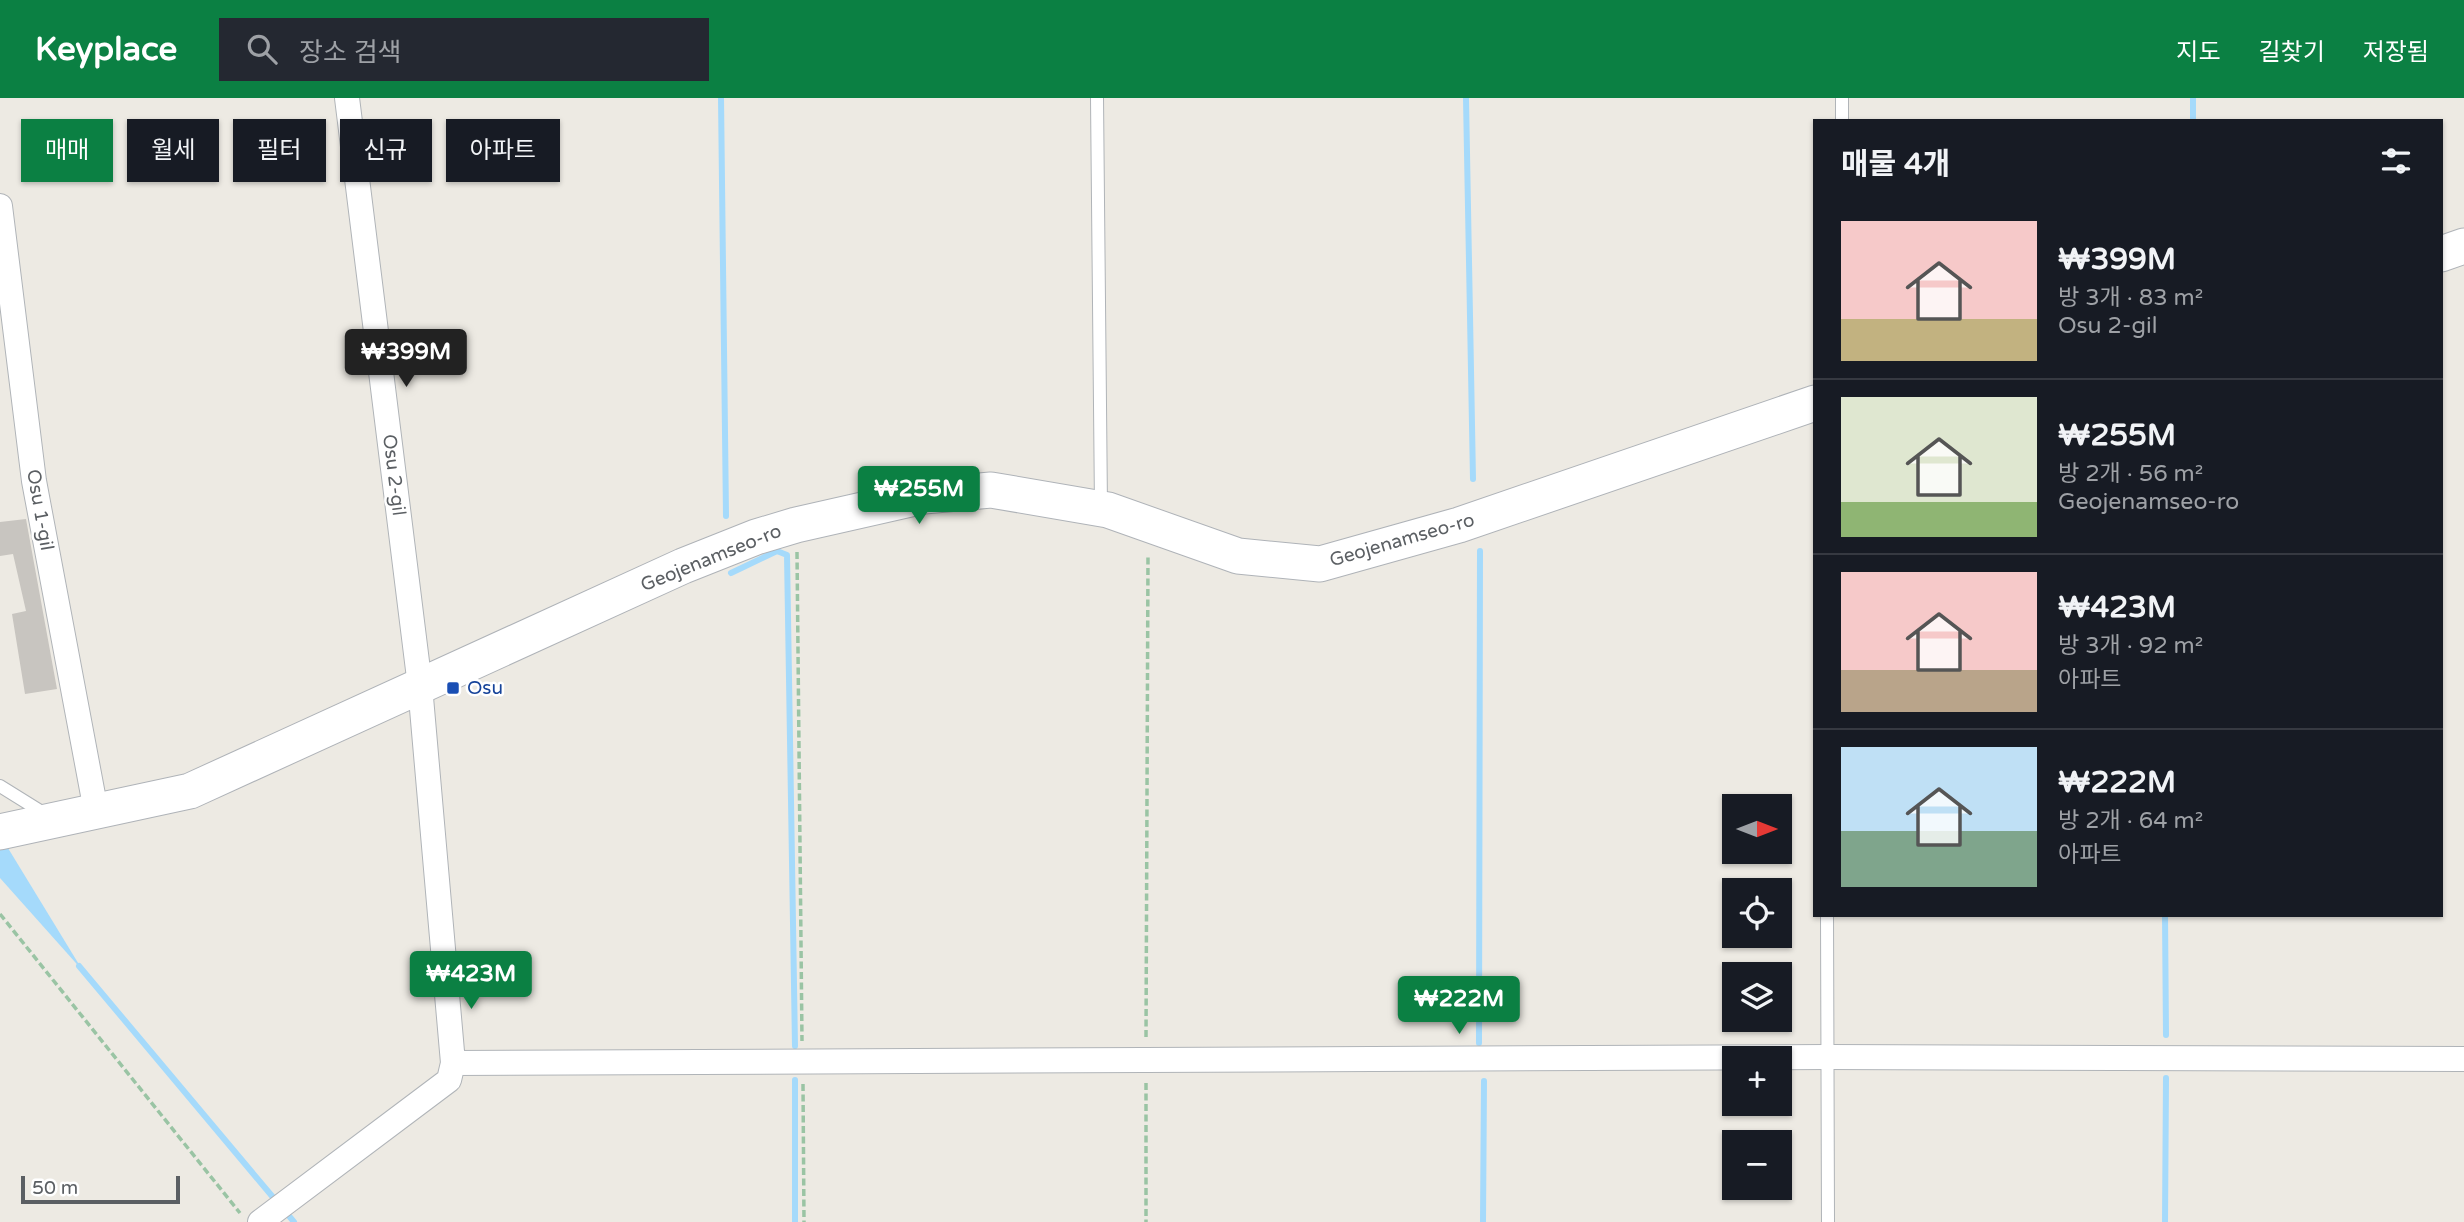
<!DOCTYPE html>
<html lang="ko">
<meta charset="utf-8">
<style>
body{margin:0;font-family:"Varela Round","Noto Sans KR",sans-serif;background:#242831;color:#f1f3f6;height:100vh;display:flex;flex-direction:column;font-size:26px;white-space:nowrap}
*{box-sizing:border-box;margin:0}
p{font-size:23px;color:#9ea1a6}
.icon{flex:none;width:38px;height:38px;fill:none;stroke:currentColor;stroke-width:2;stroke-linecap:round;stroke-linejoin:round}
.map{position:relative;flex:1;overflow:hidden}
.side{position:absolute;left:1813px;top:21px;width:630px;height:798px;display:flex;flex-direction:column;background:#171b24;border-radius:0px;box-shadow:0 2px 5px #0004}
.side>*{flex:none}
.banner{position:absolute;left:21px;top:21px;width:665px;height:63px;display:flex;gap:14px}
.needle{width:46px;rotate:90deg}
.tools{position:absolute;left:1722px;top:696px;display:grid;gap:14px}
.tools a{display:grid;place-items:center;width:70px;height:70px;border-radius:0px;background:#171b24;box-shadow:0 2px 5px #0004;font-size:35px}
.scale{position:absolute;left:21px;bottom:18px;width:159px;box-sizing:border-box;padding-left:7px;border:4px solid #5b5f63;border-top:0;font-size:19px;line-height:24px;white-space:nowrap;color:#5b5f63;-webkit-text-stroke:5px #fff;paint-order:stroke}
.price{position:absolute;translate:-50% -60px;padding:0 16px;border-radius:7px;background:#0b8043;color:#fff;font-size:23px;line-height:46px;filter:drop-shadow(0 2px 4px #0008)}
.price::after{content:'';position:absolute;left:50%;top:42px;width:21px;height:16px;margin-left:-10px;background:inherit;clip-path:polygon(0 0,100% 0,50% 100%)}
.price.on{background:#222;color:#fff}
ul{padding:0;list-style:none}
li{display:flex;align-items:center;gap:21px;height:175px;padding:0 28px}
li+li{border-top:2px solid #363941}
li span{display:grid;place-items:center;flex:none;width:196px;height:140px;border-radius:0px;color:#555}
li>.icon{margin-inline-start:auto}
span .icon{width:84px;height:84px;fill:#fffc;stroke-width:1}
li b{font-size:30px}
h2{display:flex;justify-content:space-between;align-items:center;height:84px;padding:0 28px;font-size:30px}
.pill{padding:0 24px;border-radius:0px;background:#171b24;box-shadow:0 2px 5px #0004;font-size:24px;line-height:63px}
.pill.on{background:#0b8043;color:#fff}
header{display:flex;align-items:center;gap:42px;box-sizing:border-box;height:98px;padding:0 35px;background:#0b8043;color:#fff}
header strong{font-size:33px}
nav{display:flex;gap:38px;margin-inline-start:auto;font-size:24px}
.search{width:490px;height:63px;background:#242831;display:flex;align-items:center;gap:18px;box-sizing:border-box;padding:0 24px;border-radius:0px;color:#9ea1a6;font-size:26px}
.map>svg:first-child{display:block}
.water{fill:#a5dafb}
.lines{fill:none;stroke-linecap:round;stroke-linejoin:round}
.stream{stroke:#a5dafb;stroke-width:6}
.building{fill:#c8c5c0}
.service-casing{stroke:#b0b4b8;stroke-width:14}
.minor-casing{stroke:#b0b4b8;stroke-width:26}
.secondary-casing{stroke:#afb3b8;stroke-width:37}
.path{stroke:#9ac4a4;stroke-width:3.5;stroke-dasharray:7 3.5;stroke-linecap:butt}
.service{stroke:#fff;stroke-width:12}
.minor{stroke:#fff;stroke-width:24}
.secondary{stroke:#fff;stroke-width:35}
.transit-dot{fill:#1a4fb4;stroke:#fff;stroke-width:2.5}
.labels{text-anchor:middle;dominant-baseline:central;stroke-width:5;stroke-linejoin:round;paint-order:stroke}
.street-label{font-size:19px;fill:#5b5f63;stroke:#fff}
.transit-label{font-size:19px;fill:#164399;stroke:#fff;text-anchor:start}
</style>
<header>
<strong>Keyplace</strong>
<div class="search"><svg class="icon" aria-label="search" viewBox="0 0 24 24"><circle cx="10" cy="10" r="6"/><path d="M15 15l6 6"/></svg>장소 검색</div>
<nav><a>지도</a><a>길찾기</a><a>저장됨</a></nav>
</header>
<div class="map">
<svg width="2464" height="1124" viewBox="0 0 2464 1124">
<rect width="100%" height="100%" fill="#edeae3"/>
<!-- water -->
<path class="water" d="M0,737l83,136 -83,-93z"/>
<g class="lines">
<!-- stream -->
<path class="stream" d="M721,0l5,418
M1466,0l7,381
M2193,23v-23
M731,475l46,-22 10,4 8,491
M2165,817l1,120
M79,868l198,236
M1479,945l1,-492
M795,982v142
M284,1112l10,12
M1483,1124l1,-141
M2165,1124l1,-144"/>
</g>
<!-- building -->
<path class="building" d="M26,421l31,170 -32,5 -13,-80 14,-3 -13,-57 -13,2v-34z"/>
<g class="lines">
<!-- service casing -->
<g class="service-casing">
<path id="service" d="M1097,0l4,409
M1842,23v-23
M0,688l45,28
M1827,817l1,307"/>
</g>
<!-- minor casing -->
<g class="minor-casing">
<path id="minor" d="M0,108l34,275 62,330
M453,965l1375,-6 636,2
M260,1124l189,-142 4,-17 -33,-377 -73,-588"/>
</g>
<!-- secondary casing -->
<g class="secondary-casing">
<path id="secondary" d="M2441,156l23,-8
M0,734l190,-41 493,-225 73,-29 40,-12 128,-29 67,-6 117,20 130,46 82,8 139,-39 356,-122"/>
</g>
<!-- path -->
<path class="path" d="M797,454l5,489
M0,816l240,299
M1146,939l2,-482
M1146,985v139
M803,986l1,138"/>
<!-- service -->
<use href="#service" class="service"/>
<!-- minor -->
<use href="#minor" class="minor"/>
<!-- secondary -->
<use href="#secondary" class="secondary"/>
</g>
<!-- markers -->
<rect class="transit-dot" x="446" y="583" width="14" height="14" rx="3.5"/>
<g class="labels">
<!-- street labels -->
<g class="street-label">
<text transform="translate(394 377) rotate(83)">Osu 2-gil</text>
<text transform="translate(40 412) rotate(80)">Osu 1-gil</text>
<text transform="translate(1402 442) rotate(-16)">Geojenamseo-ro</text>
<text transform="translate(711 460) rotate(-22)">Geojenamseo-ro</text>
</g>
<!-- transit labels -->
<g class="transit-label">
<text x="467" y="590">Osu</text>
</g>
</g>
</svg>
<div class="tools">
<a><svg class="needle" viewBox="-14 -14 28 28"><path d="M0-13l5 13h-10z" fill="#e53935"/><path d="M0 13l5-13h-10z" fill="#9ea1a6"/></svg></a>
<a><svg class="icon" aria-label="locate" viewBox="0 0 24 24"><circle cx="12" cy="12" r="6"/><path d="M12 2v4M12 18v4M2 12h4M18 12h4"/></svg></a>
<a><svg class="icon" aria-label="layers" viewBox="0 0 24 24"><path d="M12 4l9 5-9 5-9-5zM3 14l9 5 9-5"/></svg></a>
<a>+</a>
<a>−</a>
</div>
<div class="scale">50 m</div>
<b class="price on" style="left:406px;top:291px">₩399M</b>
<b class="price" style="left:919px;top:428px">₩255M</b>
<b class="price" style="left:471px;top:913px">₩423M</b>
<b class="price" style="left:1459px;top:938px">₩222M</b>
<div class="banner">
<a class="pill on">매매</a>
<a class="pill">월세</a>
<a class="pill">필터</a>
<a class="pill">신규</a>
<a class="pill">아파트</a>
</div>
<section class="side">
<h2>매물 4개<svg class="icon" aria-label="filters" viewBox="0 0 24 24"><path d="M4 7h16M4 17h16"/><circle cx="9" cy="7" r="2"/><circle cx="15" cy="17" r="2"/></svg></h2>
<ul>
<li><span style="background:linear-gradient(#f6c9c9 70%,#c2b280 0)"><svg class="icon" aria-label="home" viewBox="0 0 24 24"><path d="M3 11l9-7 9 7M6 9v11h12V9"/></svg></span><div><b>₩399M</b><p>방 3개 · 83 m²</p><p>Osu 2-gil</p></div></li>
<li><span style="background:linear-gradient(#dfe7d0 75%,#8fb573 0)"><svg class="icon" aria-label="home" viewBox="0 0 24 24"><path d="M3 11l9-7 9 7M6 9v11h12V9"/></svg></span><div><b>₩255M</b><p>방 2개 · 56 m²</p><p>Geojenamseo-ro</p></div></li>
<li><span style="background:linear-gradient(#f6c9c9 70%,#b9a48a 0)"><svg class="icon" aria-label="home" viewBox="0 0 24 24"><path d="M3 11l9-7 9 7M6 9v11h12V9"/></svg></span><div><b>₩423M</b><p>방 3개 · 92 m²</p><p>아파트</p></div></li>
<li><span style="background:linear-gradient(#bfe0f5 60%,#7fa58c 0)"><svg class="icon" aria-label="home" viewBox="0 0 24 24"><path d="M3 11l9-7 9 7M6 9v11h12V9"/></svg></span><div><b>₩222M</b><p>방 2개 · 64 m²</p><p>아파트</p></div></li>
</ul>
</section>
</div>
